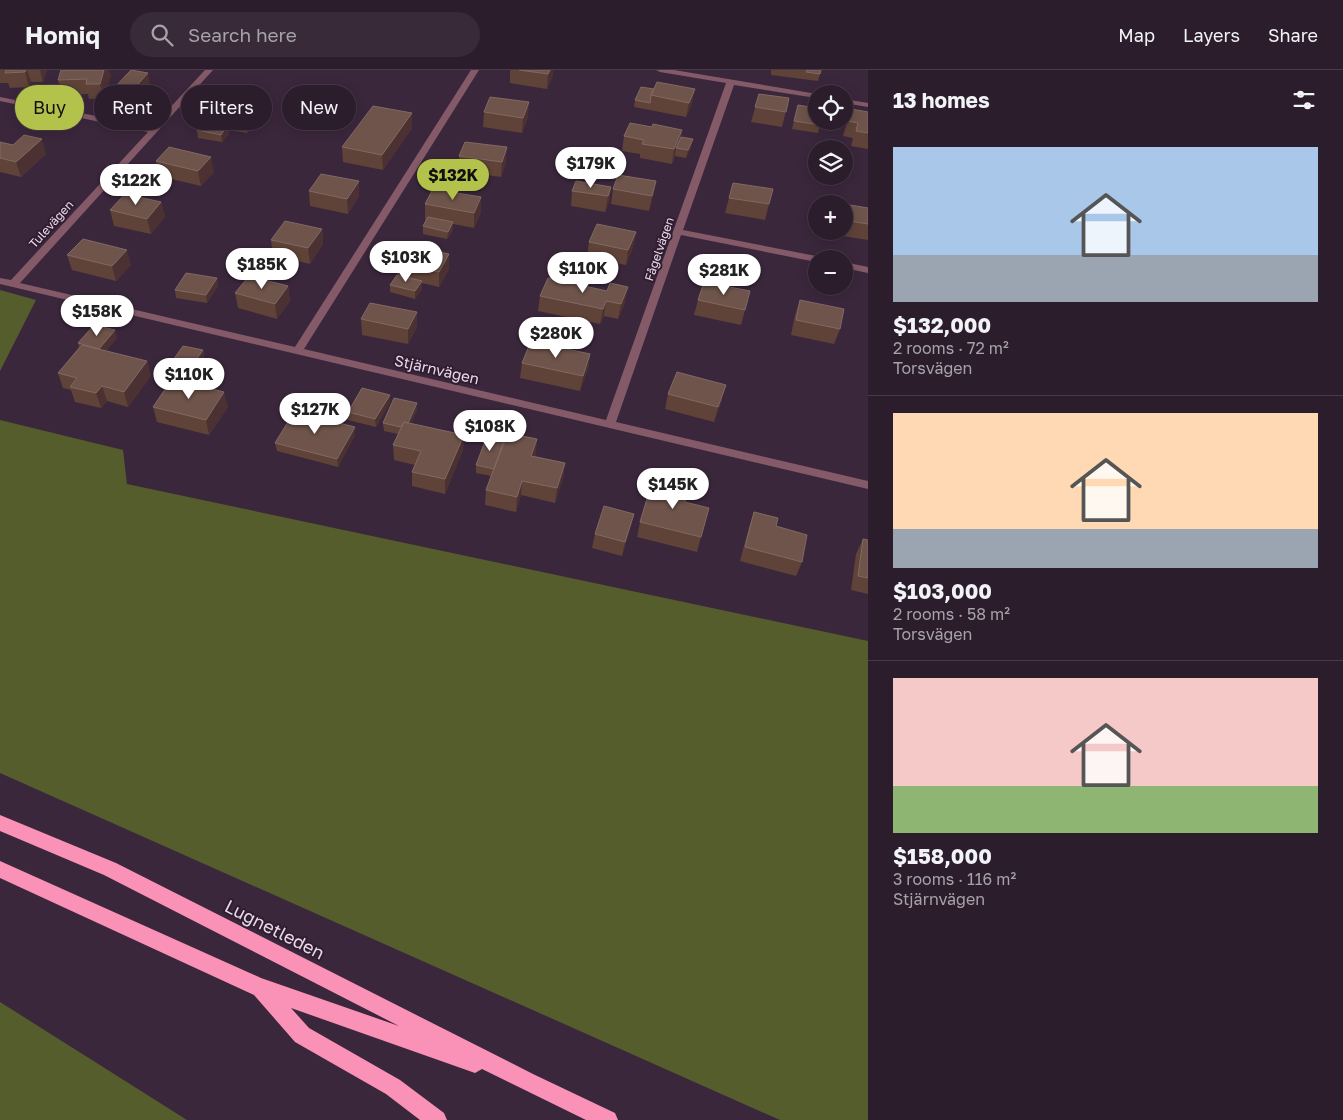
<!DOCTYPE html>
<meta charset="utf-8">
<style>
body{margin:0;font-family:"Golos Text",sans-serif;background:#382a39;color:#f1f3f6;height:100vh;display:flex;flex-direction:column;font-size:19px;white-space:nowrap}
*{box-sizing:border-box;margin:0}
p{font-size:16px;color:#a6a2aa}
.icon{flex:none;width:28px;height:28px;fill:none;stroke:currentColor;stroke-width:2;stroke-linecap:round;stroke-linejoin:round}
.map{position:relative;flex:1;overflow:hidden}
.sheet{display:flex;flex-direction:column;background:#2c1d2d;width:475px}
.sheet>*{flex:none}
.banner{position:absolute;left:15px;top:15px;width:475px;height:45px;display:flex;gap:10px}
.fabs{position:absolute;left:808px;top:15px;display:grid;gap:10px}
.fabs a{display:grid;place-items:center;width:45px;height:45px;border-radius:50%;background:#2c1d2d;box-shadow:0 2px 12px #0003,0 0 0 1px #483b49;font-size:25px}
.price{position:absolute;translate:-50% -42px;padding:0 11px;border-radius:18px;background:#fff;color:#222;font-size:16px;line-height:32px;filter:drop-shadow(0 1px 2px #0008)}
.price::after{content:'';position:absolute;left:50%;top:30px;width:15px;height:11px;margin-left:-8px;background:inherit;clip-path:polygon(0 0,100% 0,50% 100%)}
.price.selected{background:#b3c24b;color:#111}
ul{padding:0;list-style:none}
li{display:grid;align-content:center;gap:10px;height:265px;padding:0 25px}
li+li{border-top:1px solid #483b49}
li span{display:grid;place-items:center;height:155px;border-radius:0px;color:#555}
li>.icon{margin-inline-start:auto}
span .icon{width:90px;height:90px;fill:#fffc;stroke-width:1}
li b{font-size:21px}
h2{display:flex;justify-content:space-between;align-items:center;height:60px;padding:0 25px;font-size:21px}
.chip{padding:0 18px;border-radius:22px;background:#2c1d2d;box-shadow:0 2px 12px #0003,0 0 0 1px #483b49;font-size:18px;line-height:45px}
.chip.selected{background:#b3c24b;color:#111}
header{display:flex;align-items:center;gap:30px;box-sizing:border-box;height:70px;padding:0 25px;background:#2c1d2d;border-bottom:1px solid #483b49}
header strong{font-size:24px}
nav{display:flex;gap:28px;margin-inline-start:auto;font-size:18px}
.search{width:350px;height:45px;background:#382a39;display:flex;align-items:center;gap:12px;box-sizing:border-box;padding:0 18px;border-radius:28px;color:#a6a2aa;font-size:19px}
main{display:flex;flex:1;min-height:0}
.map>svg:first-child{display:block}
.forest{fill:#545d2b}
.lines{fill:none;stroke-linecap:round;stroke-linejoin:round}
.street{fill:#855a68;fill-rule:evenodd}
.highway{fill:#fa91b6;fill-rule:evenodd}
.wall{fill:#5f4338}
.shaded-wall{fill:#4b3132}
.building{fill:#6e544b;stroke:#816964}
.labels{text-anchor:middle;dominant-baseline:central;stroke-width:4;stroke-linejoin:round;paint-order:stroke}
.far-street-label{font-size:12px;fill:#e8dbe8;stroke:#311d32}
.street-label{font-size:15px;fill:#e8dbe8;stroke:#311d32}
.near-street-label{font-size:18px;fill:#e8dbe8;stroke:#311d32}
</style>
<header>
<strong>Homiq</strong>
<div class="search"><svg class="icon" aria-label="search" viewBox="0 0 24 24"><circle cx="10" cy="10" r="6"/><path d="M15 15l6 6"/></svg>Search here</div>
<nav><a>Map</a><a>Layers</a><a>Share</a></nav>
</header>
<main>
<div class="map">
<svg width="868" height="1050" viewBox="0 0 868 1050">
<rect width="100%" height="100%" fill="#3b273c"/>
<!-- forest -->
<path class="forest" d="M0,220l36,10 -36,71z
M0,350l123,30 4,34 741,157v479h-88l-780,-347z
M0,932l187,118h-187z"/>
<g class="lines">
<!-- street -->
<path class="street" d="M205,0h8l-193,213 275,64 176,-277h8l-175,279 302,71 120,-337 -66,-11 -4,-2h18l143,24 -1,4 -82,-13 -51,145 133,26 5,3h-5v3l-135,-27 -65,187 252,59v8l-868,-205v-6l11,2 137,-148 -148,-31v-4l152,30z
M844,29l24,4v4l-24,-4z
M844,192l24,5v6l-24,-5z"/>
<!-- highway -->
<path class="highway" d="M0,745l116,48 417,211 82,39 3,7h-32l-104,-51 -7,4 -184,-65 18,20 91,52 44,33 3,7h-27l-34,-26 -91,-52 -41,-47 -254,-117v-17l261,117 138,48 -295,-151 -104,-44z"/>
</g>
<!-- wall -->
<path class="wall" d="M0,0h47l-4,12h-12l-2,5 -19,1 -2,-5h-8z
M510,0h43v5l-6,14 -37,-6z
M771,0h50l-3,11 -47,-6z
M111,5l-7,23 -15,1 -1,-5 -26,1 -4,-15z
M657,12l35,22 -6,13 -52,-10 1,-7 19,-11z
M114,18h37l-15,17 -18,-3z
M759,24l30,4 -7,29 -31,-5z
M255,34l2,15 -10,14 -19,-3 1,4 -7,8 -24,-4 -1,-8 7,-8 -2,-11z
M798,35l23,16 -3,12 -26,-4z
M851,39l17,3v37l-17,-3 2,-8 -10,-2z
M484,42l44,5 -6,16 -39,-6z
M652,57l30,3 -1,7 10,10 -5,11 -11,-2 -3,8 -32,-6v-4l-18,-3 2,-15z
M412,58l-29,42 -40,-8 -1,-15z
M0,72l46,12 -25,23 -21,-5z
M459,86l47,6 -5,15 -42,-6z
M156,91l58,11 -13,14 -42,-10z
M359,111v15l-11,18 -38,-8 -1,-15z
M656,111l-3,15 -4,15 -38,-7 2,-15z
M611,117l-2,15 -4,10 -34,-6 1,-15z
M729,128l40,6 -4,16 -40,-7z
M161,132l4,15 -14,17 -37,-8 -4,-16z
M425,134l56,8 -7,16 -21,-4v6l-6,9 -24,-5v-8l3,-6h-1z
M844,134l24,4v32l-38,-6 1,-3h13z
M322,159l1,15 -13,20 -37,-9 -2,-15z
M636,162l-3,15 -7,18 -39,-8 2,-15z
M449,184v15l-10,18 -17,-4v6l-7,10 -25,-7v-7l7,-10v-13z
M67,185l64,10 -15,16 -44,-11z
M217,208l1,8 -11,17 -31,-5 -1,-8z
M288,216l2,15 -13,18 -39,-11 -3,-15z
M750,221l-9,34 -47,-10 4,-15z
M540,226l85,6 -7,17 -14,-3 -4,8 -62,-13z
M800,230l40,29 -6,15 -43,-9 4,-20z
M361,249l56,8 -9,17 -46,-9z
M117,268l-11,13 41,10 4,15 -23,31 -21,-6 -6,7 -26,-6 -4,-12 -8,-2 -5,-15 21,-26 -1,-4z
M203,280l1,8 -16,24 -20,-4 -2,-8z
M590,284l-2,15 -8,22 -60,-13 2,-15z
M668,324l54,6 -8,22 -49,-13z
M390,325v7l-14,25 -28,-7v-8z
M417,333v7l-6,13 53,12 -1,15 -18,44 -33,-8v-14l3,-7 -21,-5 -1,-15 5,-11 -14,-3 -1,-8z
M153,337h75l-19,28 -52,-13z
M355,357v8l-17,32 -61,-16 -2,-8z
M537,369l-2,17 30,7 -2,15 -8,25 -34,-8 -5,17 -31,-7 1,-15 5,-14 -15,-3v-8l29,-25z
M685,432l16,35 -4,15 -60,-15 3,-15z
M754,442l22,14 26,36 -6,14 -56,-15 9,-34z
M634,444l-12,42 -30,-8 3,-14z
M863,469l5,1v54l-17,-4 5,-36z"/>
<!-- shaded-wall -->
<path class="shaded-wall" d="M26,0h1l4,12 -2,5 -4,-15z
M40,0h7l-4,12z
M104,0h5l2,5 -7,23 -4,-14z
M550,0h3v5l-6,14 1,-15z
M148,3l3,15 -15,17 -4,-14z
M695,19l-3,15 -6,13 3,-14z
M529,32l-1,15 -6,16 1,-15z
M255,34l2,15 -10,14 -2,-15z
M412,43v15l-29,42 -1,-15z
M227,56l2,8 -7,8 -1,-7z
M682,60l-3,14 -3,4 -1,8 -3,8 2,-15z
M42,69l4,15 -25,23 -5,-15z
M693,69l-2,8 -5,11 2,-8z
M507,77l-1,15 -5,15 1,-15z
M211,87l3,15 -13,14 -3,-15z
M359,111v15l-11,18 -1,-15z
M656,111l-3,15 -4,15 3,-15z
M611,117l-2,15 -4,10 3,-16z
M481,127v15l-7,16v-15z
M161,132l4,15 -14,17 -4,-15z
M453,152v8l-6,9 1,-7z
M322,159l1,15 -13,20 -2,-16z
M636,162l-3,15 -7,18 2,-15z
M127,180l4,15 -15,16 -4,-15z
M449,184v15l-10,18v-15z
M217,208l1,8 -11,17 -1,-8z
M422,211v8l-7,10v-8z
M288,216l2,15 -13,18 -2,-15z
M628,217l-3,15 -7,17 3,-15z
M606,231l-2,15 -4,8 3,-15z
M417,242v15l-9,17v-15z
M115,260l2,8 -15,19 -3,-8z
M203,280l1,8 -16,24 -2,-8z
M590,284l-2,15 -8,22 3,-15z
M147,291l4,15 -23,31 -4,-15z
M726,315l-4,15 -8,22 4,-15z
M102,316l5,15 -6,7 -5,-15z
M224,322l4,15 -19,28 -3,-15z
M390,325v7l-14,25 -1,-8z
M417,333v7l-11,26v-8z
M355,357v8l-17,32 -1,-8z
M464,365l-1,15 -18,44v-15z
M537,369l-1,15 -6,16 1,-14z
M565,393l-2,15 -8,25 2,-15z
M522,411l-1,14 -5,17 1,-15z
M634,444l-12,42 3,-14z"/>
<!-- building -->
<path class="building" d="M6,0h20l-1,2 -20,1z
M61,0h43l-4,14h-14l1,-5 -29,1z
M131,0l17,3 -16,18 -18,-3z
M519,0h31l-2,4z
M807,0h14l-1,4 -14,-2z
M657,12l38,7 -6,14 -38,-8z
M641,17l13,2 -3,6 -1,8 -15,-3z
M759,24l30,4 -3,14 -31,-5z
M490,27l39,5 -6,16 -39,-6z
M213,28l42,6 -10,14 -43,-7z
M798,35l18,3v13h5l-1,4 -26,-4z
M373,36l39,7 -30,42 -40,-8z
M851,39l17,3v21l-12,-2 2,-8 -10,-2z
M204,52l23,4 -6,9 -24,-5z
M630,53l22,4 1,-3 29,6 -8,19 -32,-5 2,-4 -20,-4z
M24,65l18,4 -26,23 -16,-4v-16l13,3z
M681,67l12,2 -5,11 -12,-2z
M465,72l42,5 -5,15 -43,-6z
M169,77l42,10 -13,14 -42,-10z
M321,104l38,7 -12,18 -38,-8z
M618,105l38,6 -4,15 -39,-7z
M576,111l35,6 -3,9 -36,-5z
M733,113l40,6 -4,15 -40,-6z
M433,119l48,8 -7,16 -49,-9z
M125,124l36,8 -14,17 -37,-9z
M844,134l24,4v16l-24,-4z
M428,147l25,5 -5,10 -25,-6z
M285,151l37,8 -14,19 -37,-8z
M597,154l39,8 -8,18 -39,-8z
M83,169l44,11 -15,16 -45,-11z
M408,175l41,9 -10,18 -42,-10z
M186,203l31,5 -11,17 -31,-5z
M397,205l25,6 -7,10 -25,-6z
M249,206l39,10 -13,18 -40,-11z
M548,208l59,13 3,-8 18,4 -7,17 -15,-3 -3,8 -63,-13z
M704,212l46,9 -5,19 -47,-10z
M800,230l44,9 -4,20 -44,-9z
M370,233l47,9 -9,17 -47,-10z
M94,255l21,5 -16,19 -21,-6z
M531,271l59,13 -7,22 -61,-13z
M82,275l65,16 -23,31 -22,-6 -6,7 -26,-6 7,-9 -19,-5z
M183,276l20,4 -17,24 -20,-4z
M677,302l49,13 -8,22 -50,-13z
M172,309l52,13 -18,28 -53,-13z
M362,318l28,7 -15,24 -27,-7z
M394,328l23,5 -9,20 -4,-1 -3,5 -18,-4z
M294,342l61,15 -18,32 -62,-16z
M404,352l60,13 -19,44 -33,-7 9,-21 -28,-6z
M507,363l30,6 -6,17 34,7 -8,25 -35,-7 -5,16 -31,-7z
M487,366l18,4 -11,29 -18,-4z
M653,409l36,9 -4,14 24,6 -8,29 -61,-15z
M604,436l30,8 -9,28 -30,-8z
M754,442l24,6 -2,8 31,9 -5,27 -57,-15z
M863,469l5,1v38l-10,-2z"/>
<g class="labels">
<!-- far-street labels -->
<g class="far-street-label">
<text transform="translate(51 154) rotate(-48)">Tulevägen</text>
<text transform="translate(659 179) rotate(-71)">Fågelvägen</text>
</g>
<!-- street labels -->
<g class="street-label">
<text transform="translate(437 299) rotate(13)">Stjärnvägen</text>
</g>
<!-- near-street labels -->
<g class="near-street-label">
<text transform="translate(275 859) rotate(27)">Lugnetleden</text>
</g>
</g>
</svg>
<div class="fabs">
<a><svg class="icon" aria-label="locate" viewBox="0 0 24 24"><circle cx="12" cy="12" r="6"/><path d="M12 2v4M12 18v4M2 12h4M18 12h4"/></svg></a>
<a><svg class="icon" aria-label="layers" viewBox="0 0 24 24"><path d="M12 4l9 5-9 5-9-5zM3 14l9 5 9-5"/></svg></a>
<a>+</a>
<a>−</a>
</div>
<b class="price" style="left:591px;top:119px">$179K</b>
<b class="price selected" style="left:453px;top:131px">$132K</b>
<b class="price" style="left:136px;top:136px">$122K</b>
<b class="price" style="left:406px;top:213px">$103K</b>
<b class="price" style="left:262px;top:220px">$185K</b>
<b class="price" style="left:583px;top:224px">$110K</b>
<b class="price" style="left:724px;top:226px">$281K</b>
<b class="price" style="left:97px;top:267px">$158K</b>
<b class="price" style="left:556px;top:289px">$280K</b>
<b class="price" style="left:189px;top:330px">$110K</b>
<b class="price" style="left:315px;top:365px">$127K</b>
<b class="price" style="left:490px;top:382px">$108K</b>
<b class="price" style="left:673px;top:440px">$145K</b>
<div class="banner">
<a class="chip selected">Buy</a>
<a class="chip">Rent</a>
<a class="chip">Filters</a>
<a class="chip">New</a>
</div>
</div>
<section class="sheet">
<h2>13 homes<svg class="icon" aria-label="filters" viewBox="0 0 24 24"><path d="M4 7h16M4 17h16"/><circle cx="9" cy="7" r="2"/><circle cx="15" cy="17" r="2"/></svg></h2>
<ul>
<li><span style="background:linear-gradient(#a9c7e8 70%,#9aa5b1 0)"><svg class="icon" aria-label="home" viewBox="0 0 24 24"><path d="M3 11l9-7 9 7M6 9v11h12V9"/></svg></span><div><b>$132,000</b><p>2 rooms · 72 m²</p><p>Torsvägen</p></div></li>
<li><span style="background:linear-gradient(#ffd9b3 75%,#9aa5b1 0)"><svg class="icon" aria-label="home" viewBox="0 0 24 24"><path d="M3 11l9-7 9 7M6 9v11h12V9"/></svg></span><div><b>$103,000</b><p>2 rooms · 58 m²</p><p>Torsvägen</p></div></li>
<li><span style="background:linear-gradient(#f6c9c9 70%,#8fb573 0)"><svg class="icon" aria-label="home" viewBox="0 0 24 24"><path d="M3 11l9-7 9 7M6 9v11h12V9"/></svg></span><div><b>$158,000</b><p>3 rooms · 116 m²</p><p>Stjärnvägen</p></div></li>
</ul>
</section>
</main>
